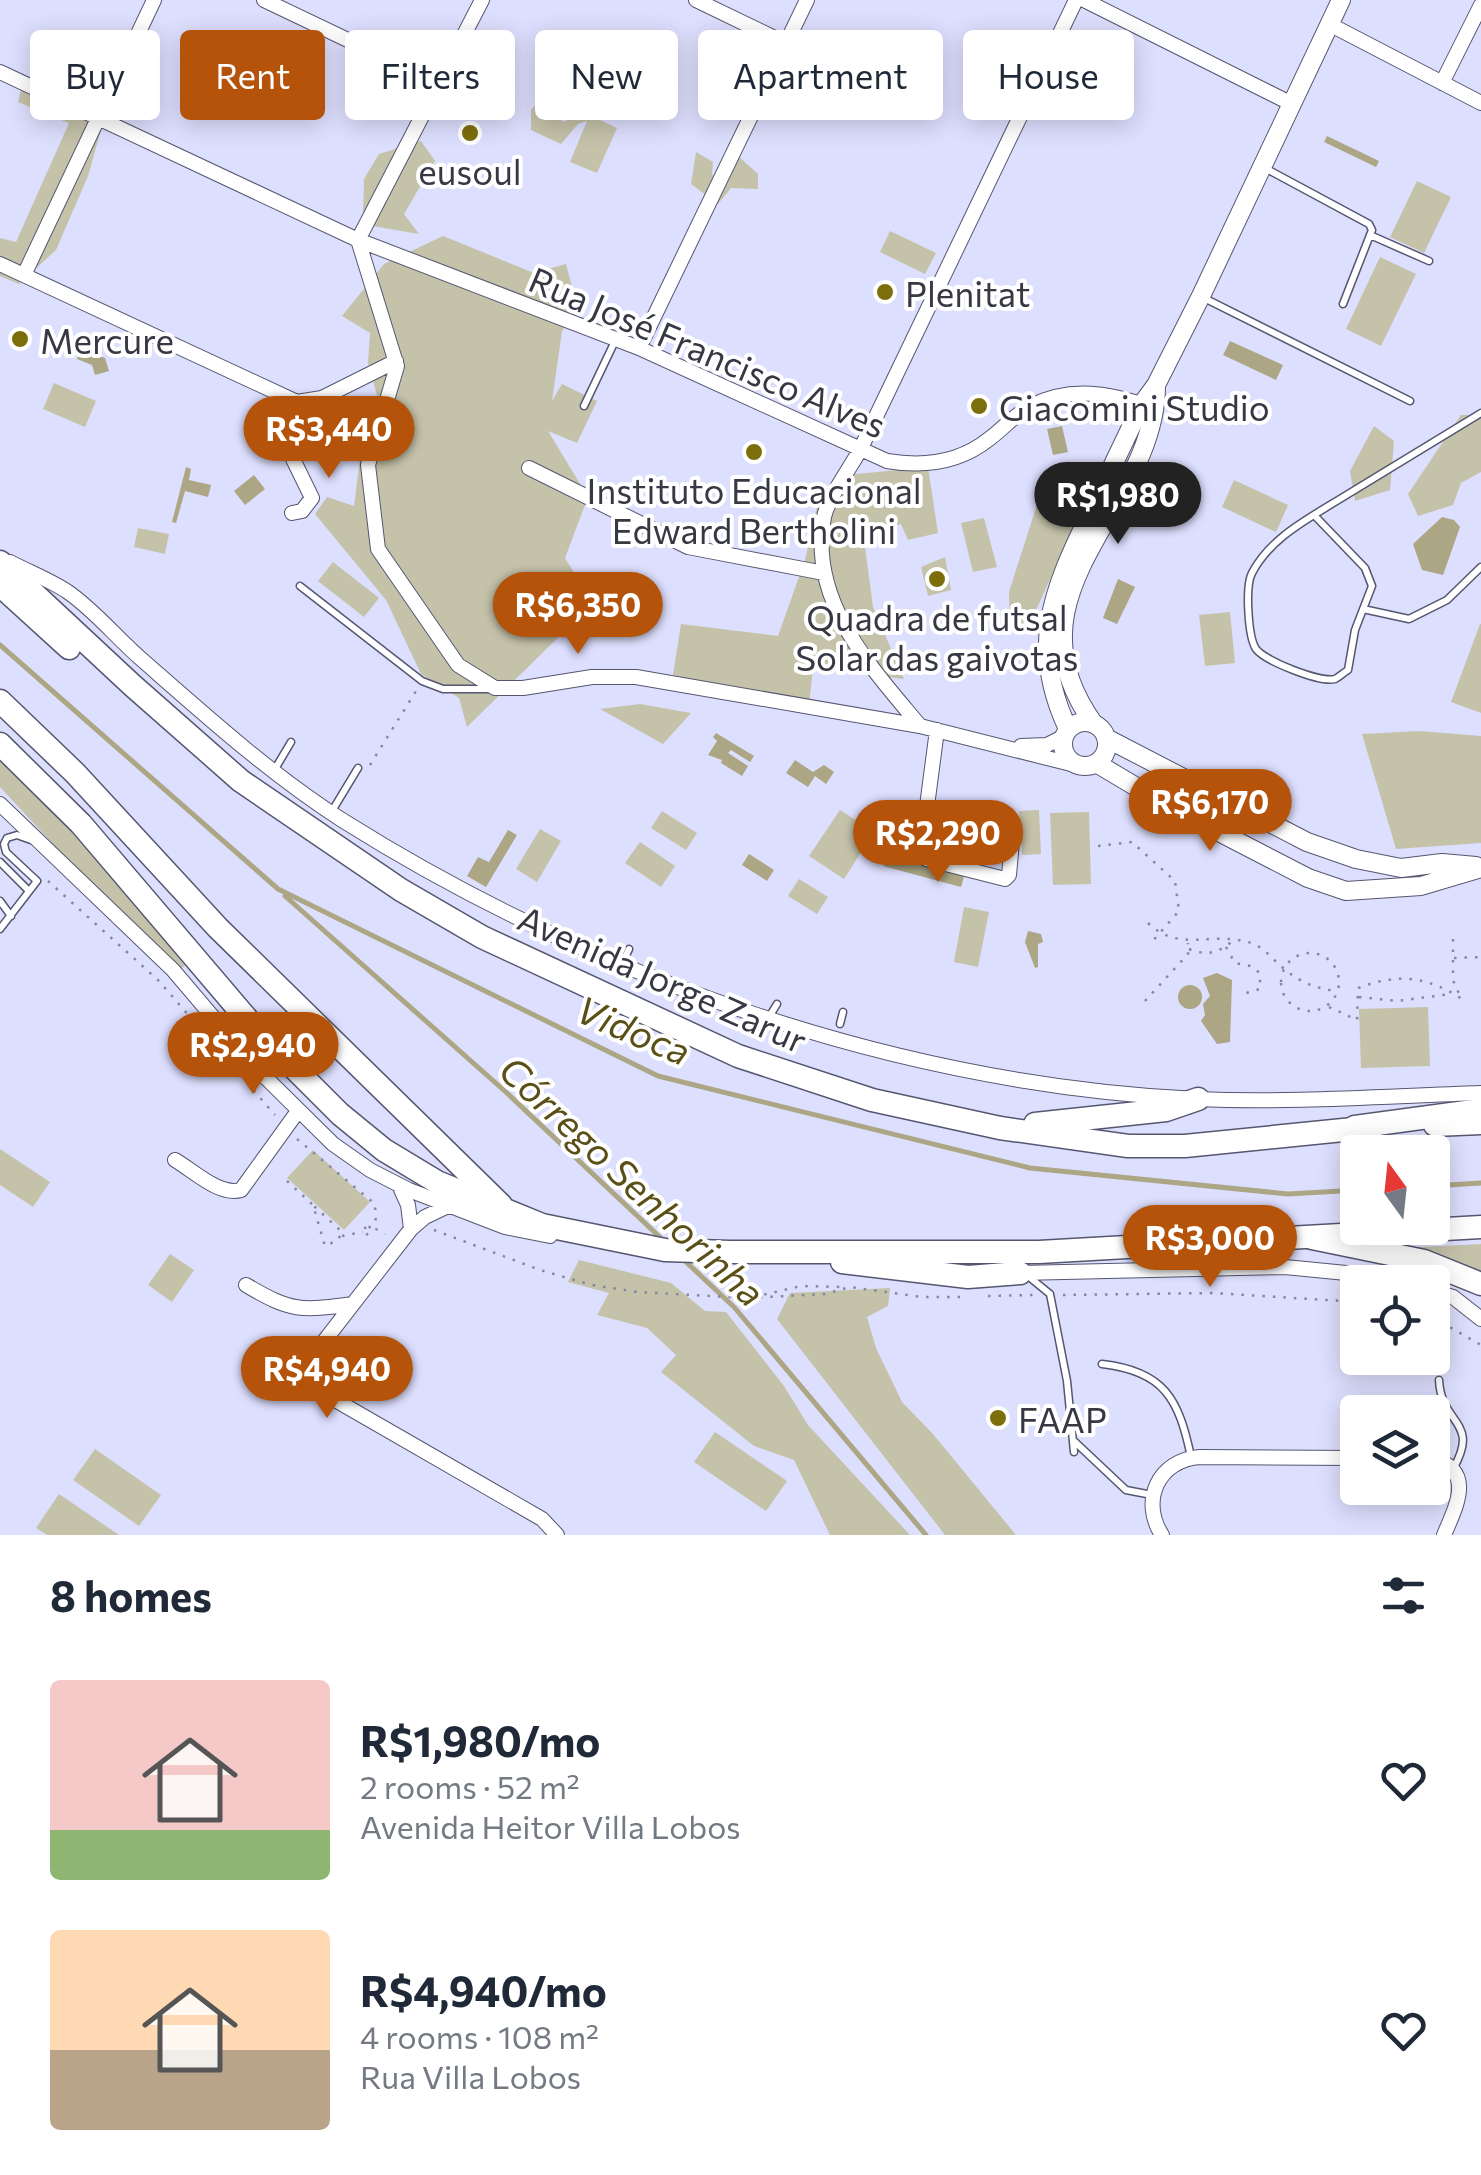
<!DOCTYPE html>
<meta charset="utf-8">
<style>
body{margin:0;font-family:Commissioner,sans-serif;background:#f2f2f3;color:#1f2937;height:100vh;display:flex;flex-direction:column;font-size:38px;white-space:nowrap}
*{box-sizing:border-box;margin:0}
p{font-size:32px;color:#747a83}
.icon{flex:none;width:55px;height:55px;fill:none;stroke:currentColor;stroke-width:2;stroke-linecap:round;stroke-linejoin:round}
.map{position:relative;height:1535px;overflow:hidden}
.drawer{display:flex;flex-direction:column;background:#fff;flex:1}
.drawer>*{flex:none}
.banner{position:absolute;left:30px;top:30px;width:1422px;height:90px;display:flex;gap:20px}
.needle{width:65px;rotate:345deg}
.fabs{position:absolute;left:1340px;top:1135px;display:grid;gap:20px}
.fabs a{display:grid;place-items:center;width:110px;height:110px;border-radius:10px;background:#fff;box-shadow:0 5px 25px #0003;font-size:50px}
.price{position:absolute;translate:-50% -85px;padding:0 22px;border-radius:35px;background:#b45309;color:#fff;font-size:32px;line-height:65px;filter:drop-shadow(0 2px 5px #0008)}
.price::after{content:'';position:absolute;left:50%;top:60px;width:30px;height:22px;margin-left:-15px;background:inherit;clip-path:polygon(0 0,100% 0,50% 100%)}
.price.on{background:#222;color:#fff}
ul{padding:0;list-style:none}
li{display:flex;align-items:center;gap:30px;height:250px;padding:0 50px}
li span{display:grid;place-items:center;flex:none;width:280px;height:200px;border-radius:10px;color:#555}
li>.icon{margin-inline-start:auto}
span .icon{width:120px;height:120px;fill:#fffc;stroke-width:1}
li b{font-size:42px}
h2{display:flex;justify-content:space-between;align-items:center;height:120px;padding:0 50px;font-size:42px}
.pill{padding:0 35px;border-radius:10px;background:#fff;box-shadow:0 5px 25px #0003;font-size:35px;line-height:90px}
.pill.on{background:#b45309;color:#fff}
.map>svg:first-child{display:block}
.green{fill:#c5c2aa}
.water{fill:#aca685}
.lines{fill:none;stroke-linecap:round;stroke-linejoin:round}
.stream{stroke:#aca685;stroke-width:5}
.service-casing{stroke:#555670;stroke-width:9}
.minor-casing{stroke:#555670;stroke-width:16}
.tertiary-casing{stroke:#555670;stroke-width:20}
.primary-casing{stroke:#555670;stroke-width:25}
.trunk-casing{stroke:#555670;stroke-width:25}
.path{stroke:#86879c;stroke-width:2.5;stroke-dasharray:2.5 8;stroke-linecap:butt}
.service{stroke:#fff;stroke-width:6}
.minor{stroke:#fff;stroke-width:14}
.tertiary{stroke:#fff;stroke-width:18}
.primary{stroke:#fff;stroke-width:22}
.trunk{stroke:#fff;stroke-width:22}
.poi-dot{fill:#7d6e0c;stroke:#fff;stroke-width:4}
.labels{text-anchor:middle;dominant-baseline:central;stroke-width:8;stroke-linejoin:round;paint-order:stroke}
.poi-label{font-size:35px;fill:#383845;stroke:#fff;text-anchor:start}
.street-label{font-size:35px;fill:#383845;stroke:#fff}
.water-label{font-size:38px;font-style:italic;fill:#5a5017;stroke:#fff}
</style>
<div class="map">
<svg width="1481" height="1535" viewBox="0 0 1481 1535">
<rect width="100%" height="100%" fill="#dddffe"/>
<!-- green -->
<path class="green" d="M925,45l18,8 -14,31 -18,-8z
M599,71l25,22 3,15 -31,10 21,10 -20,45 -27,-11 17,-41 -9,3 -17,20 -30,-14v-20l13,-16 14,5 -3,19 10,4z
M22,85l42,20 37,25 -13,46 -32,74 -37,34 -19,-8v-38l16,4 53,-119 -51,-21z
M421,141l14,20 -31,53 15,20 -47,-8 -9,-7 1,-40 15,-25z
M696,152l17,10 -1,13 11,2 15,-21 20,18v15l-27,-1 -13,16 -27,-20z
M1417,181l34,16 -27,56 -34,-16z
M890,231l46,22 -11,21 -45,-22z
M443,236l91,37 32,-9 12,45 -16,22 -10,70 10,-17 35,17 -20,42 -29,-12 40,66 -23,61 28,45 -126,124 -8,-29 -38,-24 -35,-74 -71,-86 12,-17 27,9 7,-56 20,-40 -13,-47 2,-30 -28,-17 42,-52z
M1380,257l36,17 -35,72 -35,-17z
M54,383l42,18 -11,26 -42,-18z
M1461,415h20v57l-20,11 -8,22 -35,11 -10,-22z
M1374,426l20,15 -4,49 -35,11 -5,-30z
M928,467l10,66 -30,7 -7,-16 -38,8 10,75 31,72 -91,-11 -4,37 -136,-30 8,-51 97,12 27,-76 12,-54 19,-30z
M1234,480l54,25 -12,27 -54,-25z
M1052,484l25,18 -1,20 -48,106 -18,-2 -1,-34 31,-97z
M984,518l13,49 -24,5 -12,-49z
M138,528l31,6 -4,20 -31,-7z
M945,557l6,33 -23,6 -7,-29z
M333,562l46,36 -15,19 -46,-36z
M1230,612l5,51 -30,3 -6,-51z
M1480,624h1v89l-30,-11z
M640,704l51,9 -28,31 -63,-35z
M1419,731l62,5v107l-85,6 -34,-115z
M0,758l115,118 70,90 -7,4 -85,-83 -93,-100z
M840,810l34,22 -30,47 -35,-23z
M1039,810l2,44 -19,1 -3,-44z
M662,811l35,22 -11,17 -35,-22z
M1089,812l2,72 -38,1 -3,-72z
M540,829l21,12 -24,41 -21,-13z
M640,842l35,24 -14,21 -36,-24z
M799,879l29,18 -11,17 -29,-18z
M964,907l25,5 -11,55 -24,-5z
M1428,1007l2,59 -69,2 -2,-59z
M0,1149l50,33 -17,25 -33,-22z
M313,1150l57,52 -26,28 -57,-52z
M1481,1244v34l-80,-30z
M170,1254l24,16 -22,32 -24,-17z
M579,1260l92,23 34,28 21,1 58,74 24,39 102,110h-80l-36,-75 -40,-14 -93,-74 15,-17 -29,-27 -50,-13 12,-22 -41,-11z
M890,1288l-2,18 -21,11 9,31 26,54 31,32 83,101h-71l-168,-216 13,-26z
M715,1432l72,49 -21,30 -72,-49z
M95,1449l66,46 -22,31 -66,-46z
M59,1494l60,41h-72l-11,-7z"/>
<!-- water -->
<path class="water" d="M1327,136l52,25 -3,6 -52,-25z
M1230,341l53,24 -7,15 -53,-25z
M81,349l24,9 4,13 -14,4 -3,-10 -15,-6z
M1062,426l6,26 -15,3 -6,-26z
M186,467l5,2 -2,11 22,5 -3,12 -23,-6 -9,32 -4,-1z
M254,475l11,14 -20,16 -11,-14z
M1442,517l12,3 6,7 -17,48 -21,-5 -9,-26z
M1118,579l17,8 -18,37 -14,-6z
M716,733l38,23 -4,6 -19,-12 -3,3 20,13 -6,10 -21,-13 1,-3 -14,-5 9,-14 -4,-4z
M795,760l18,12 11,-7 10,7 -8,12 -11,-8 -7,11 -22,-14z
M508,830l9,5 -31,52 -19,-11 11,-19 11,5z
M895,853l70,20 -4,14 -78,-21z
M749,854l25,16 -7,11 -25,-16z
M1028,931l13,3 2,8 -5,2v23l-3,1 -10,-26z
M1217,973l15,7 -2,62 -13,2 -16,-23 4,-6 -2,-11 7,-8 -7,-18z
M1178 997a12 12 0 1 1 24 0a12 12 0 1 1-24 0Z"/>
<g class="lines">
<!-- stream -->
<path class="stream" d="M0,645l278,244 380,187 372,92 258,26 70,-4
M285,896l222,197 158,149
M1432,1186l49,-3
M684,1260l50,47 192,228"/>
<!-- service casing -->
<g class="service-casing">
<path id="service" d="M1263,167l106,57 3,6 -29,74
M1370,235l59,26
M1202,297l208,104
M584,406l32,-67
M1314,515l51,53 7,18 -17,44 -7,40c-5,3 -9,7 -13,9 -15,4 -70,-18 -79,-30 -8,-12 -11,-63 -4,-76 18,-34 52,-52 83,-71l146,-89
M300,586l122,95 21,8h46
M1363,609l46,10 38,-19 34,-33
M275,769l16,-27
M332,811l26,-43
M0,862l29,29
M0,901l11,15
M0,929l37,-48 -31,-29 -2,-8 3,-6 10,-3 14,5
M622,964l7,-15
M769,1017l8,-13
M840,1024l3,-12
M1028,1276l22,18 17,87 7,71
M1102,1364c63,7 77,36 89,93
M1439,1380c2,45 42,41 14,89
M1075,1442l51,48 26,5"/>
</g>
<!-- minor casing -->
<g class="minor-casing">
<path id="minor" d="M264,0l176,84
M696,0l89,43
M1084,0l206,103
M1329,24l152,79
M0,72l358,168 281,108 248,113c36,6 72,2 102,-22 15,-11 25,-24 42,-33 40,-20 78,-13 119,1
M1442,83l39,-78
M358,240l39,126 -29,99 10,84 80,116 37,23h28l69,-11h44l284,49 155,39
M358,240l124,-240
M0,264l297,138 25,-4 74,-37
M24,275l130,-275
M639,348l168,-348
M529,468l159,79 136,26
M292,513l10,-2 10,-13 -19,-39 4,-57
M10,562c19,10 40,18 58,30 26,18 48,45 72,66 64,56 130,116 202,162 251,158 558,265 855,279 94,4 190,-3 284,-6
M920,726c-49,-59 -112,-125 -96,-209 4,-19 26,-49 36,-67l216,-450
M937,730l-15,114 4,15 79,20 4,-4 4,-45
M1021,746l26,-1 16,-8
M0,804l173,166 85,100 75,74 37,26 39,20 96,37 45,9
M175,1160c19,11 44,36 66,30l57,-79
M399,1185l9,20 3,24
M448,1206l-23,11 -14,12 -96,124c2,22 6,33 22,48l205,118 15,16
M1020,1273l265,-6 102,10 18,5
M246,1285c46,27 54,26 107,19
M1432,1291l21,6 28,22
M1432,1458c44,13 24,48 12,77
M1162,1535c-22,-34 -4,-75 38,-78l158,1"/>
</g>
<!-- tertiary casing -->
<g class="tertiary-casing">
<path id="tertiary" d="M1063 744a22 22 0 1 1 44 0a22 22 0 1 1-44 0Z
M1094,724c-97,-134 63,-215 62,-339
M1068,729c-39,-82 -16,-137 21,-213 17,-37 35,-74 53,-112l14,-19 45,-89 140,-296
M1106,738l201,104 49,17 45,9 41,-5 34,3
M1096,763l69,41 143,74 38,13 75,-5 60,-18"/>
</g>
<!-- primary casing -->
<g class="primary-casing">
<path id="primary" d="M0,562l132,123 109,96 160,109 81,47 256,119 134,44 128,28 128,18h57l188,-19
M0,585l69,63
M0,701l75,72 143,155 283,277
M0,744l81,80 178,209 81,81 44,36 53,32 105,43 123,25 65,2h309l442,-25
M1035,1124l131,-14 32,-11
M1435,1125l46,-2
M842,1262l126,15 52,-4"/>
</g>
<!-- trunk casing -->
<g class="trunk-casing">
<path id="trunk" d="M1355,1127l126,-17
M1312,1238l112,23 57,23"/>
</g>
<!-- path -->
<path class="path" d="M370,765l46,-74
M1098,846l34,-4 43,39 4,30 -28,32
M48,881l110,99 117,135
M1148,923c33,31 63,7 103,20 13,4 21,16 31,24 17,15 34,22 56,24
M1453,939v41l7,16
M1226,947l9,16 15,3 10,7v16l-17,5
M1189,949c20,8 31,3 46,-10
M1281 982a29 29 0 1 1 58 0a29 29 0 1 1-58 0Z
M1454,958l27,-1
M1359,997l38,4 54,-7
M1145,1001l43,-47v-11
M1329,1007l28,13 1,-32c39,-15 69,-12 104,11
M297,1139l78,65 1,25 9,5
M287,1181l26,24 12,41 13,-6 4,-8 -29,-27
M369,1226l3,5 -6,4 -3,-6z
M434,1230l106,40 52,15 45,7 110,6 78,-4 25,-7 72,10h38
M342,1236l21,-4
M1063,1295l150,-2 145,9
M988,1296l47,-1
M754,1297l47,-11 43,1
M1432,1317l49,28"/>
<!-- service -->
<use href="#service" class="service"/>
<!-- minor -->
<use href="#minor" class="minor"/>
<!-- tertiary -->
<use href="#tertiary" class="tertiary"/>
<!-- primary -->
<use href="#primary" class="primary"/>
<!-- trunk -->
<use href="#trunk" class="trunk"/>
</g>
<!-- markers -->
<g class="poi-dot">
<circle cx="470" cy="133" r="10"/>
<circle cx="885" cy="292" r="10"/>
<circle cx="20" cy="339" r="10"/>
<circle cx="979" cy="406" r="10"/>
<circle cx="754" cy="452" r="10"/>
<circle cx="937" cy="579" r="10"/>
<circle cx="998" cy="1418" r="10"/>
</g>
<g class="labels">
<!-- poi labels -->
<g class="poi-label">
<text x="470" y="170" text-anchor="middle">eusoul</text>
<text x="905" y="292">Plenitat</text>
<text x="40" y="339">Mercure</text>
<text x="999" y="406">Giacomini Studio</text>
<text x="754" y="489" text-anchor="middle">Instituto Educacional<tspan x="754" dy="40">Edward Bertholini</tspan></text>
<text x="937" y="616" text-anchor="middle">Quadra de futsal<tspan x="937" dy="40">Solar das gaivotas</tspan></text>
<text x="1018" y="1418">FAAP</text>
</g>
<!-- street labels -->
<g class="street-label">
<text transform="translate(708 351) rotate(23)">Rua José Francisco Alves</text>
<text transform="translate(663 978) rotate(24)">Avenida Jorge Zarur</text>
</g>
<!-- water labels -->
<g class="water-label">
<text transform="translate(634 1029) rotate(23)">Vidoca</text>
<text transform="translate(633 1180) rotate(43)">Córrego Senhorinha</text>
</g>
</g>
</svg>
<div class="fabs">
<a><svg class="needle" viewBox="-14 -14 28 28"><path d="M0-13l5 13h-10z" fill="#e53935"/><path d="M0 13l5-13h-10z" fill="#747a83"/></svg></a>
<a><svg class="icon" aria-label="locate" viewBox="0 0 24 24"><circle cx="12" cy="12" r="6"/><path d="M12 2v4M12 18v4M2 12h4M18 12h4"/></svg></a>
<a><svg class="icon" aria-label="layers" viewBox="0 0 24 24"><path d="M12 4l9 5-9 5-9-5zM3 14l9 5 9-5"/></svg></a>
</div>
<b class="price" style="left:329px;top:481px">R$3,440</b>
<b class="price on" style="left:1118px;top:547px">R$1,980</b>
<b class="price" style="left:578px;top:657px">R$6,350</b>
<b class="price" style="left:1210px;top:854px">R$6,170</b>
<b class="price" style="left:938px;top:885px">R$2,290</b>
<b class="price" style="left:253px;top:1097px">R$2,940</b>
<b class="price" style="left:1210px;top:1290px">R$3,000</b>
<b class="price" style="left:327px;top:1421px">R$4,940</b>
<div class="banner">
<a class="pill">Buy</a>
<a class="pill on">Rent</a>
<a class="pill">Filters</a>
<a class="pill">New</a>
<a class="pill">Apartment</a>
<a class="pill">House</a>
</div>
</div>
<section class="drawer">
<h2>8 homes<svg class="icon" aria-label="filters" viewBox="0 0 24 24"><path d="M4 7h16M4 17h16"/><circle cx="9" cy="7" r="2"/><circle cx="15" cy="17" r="2"/></svg></h2>
<ul>
<li><span style="background:linear-gradient(#f6c9c9 75%,#8fb573 0)"><svg class="icon" aria-label="home" viewBox="0 0 24 24"><path d="M3 11l9-7 9 7M6 9v11h12V9"/></svg></span><div><b>R$1,980/mo</b><p>2 rooms · 52 m²</p><p>Avenida Heitor Villa Lobos</p></div><svg class="icon" aria-label="heart" viewBox="0 0 24 24"><path d="M12 20l-8-8c-3-5 5-10 8-4 3-6 11-1 8 4z"/></svg></li>
<li><span style="background:linear-gradient(#ffd9b3 60%,#b9a48a 0)"><svg class="icon" aria-label="home" viewBox="0 0 24 24"><path d="M3 11l9-7 9 7M6 9v11h12V9"/></svg></span><div><b>R$4,940/mo</b><p>4 rooms · 108 m²</p><p>Rua Villa Lobos</p></div><svg class="icon" aria-label="heart" viewBox="0 0 24 24"><path d="M12 20l-8-8c-3-5 5-10 8-4 3-6 11-1 8 4z"/></svg></li>
</ul>
</section>
